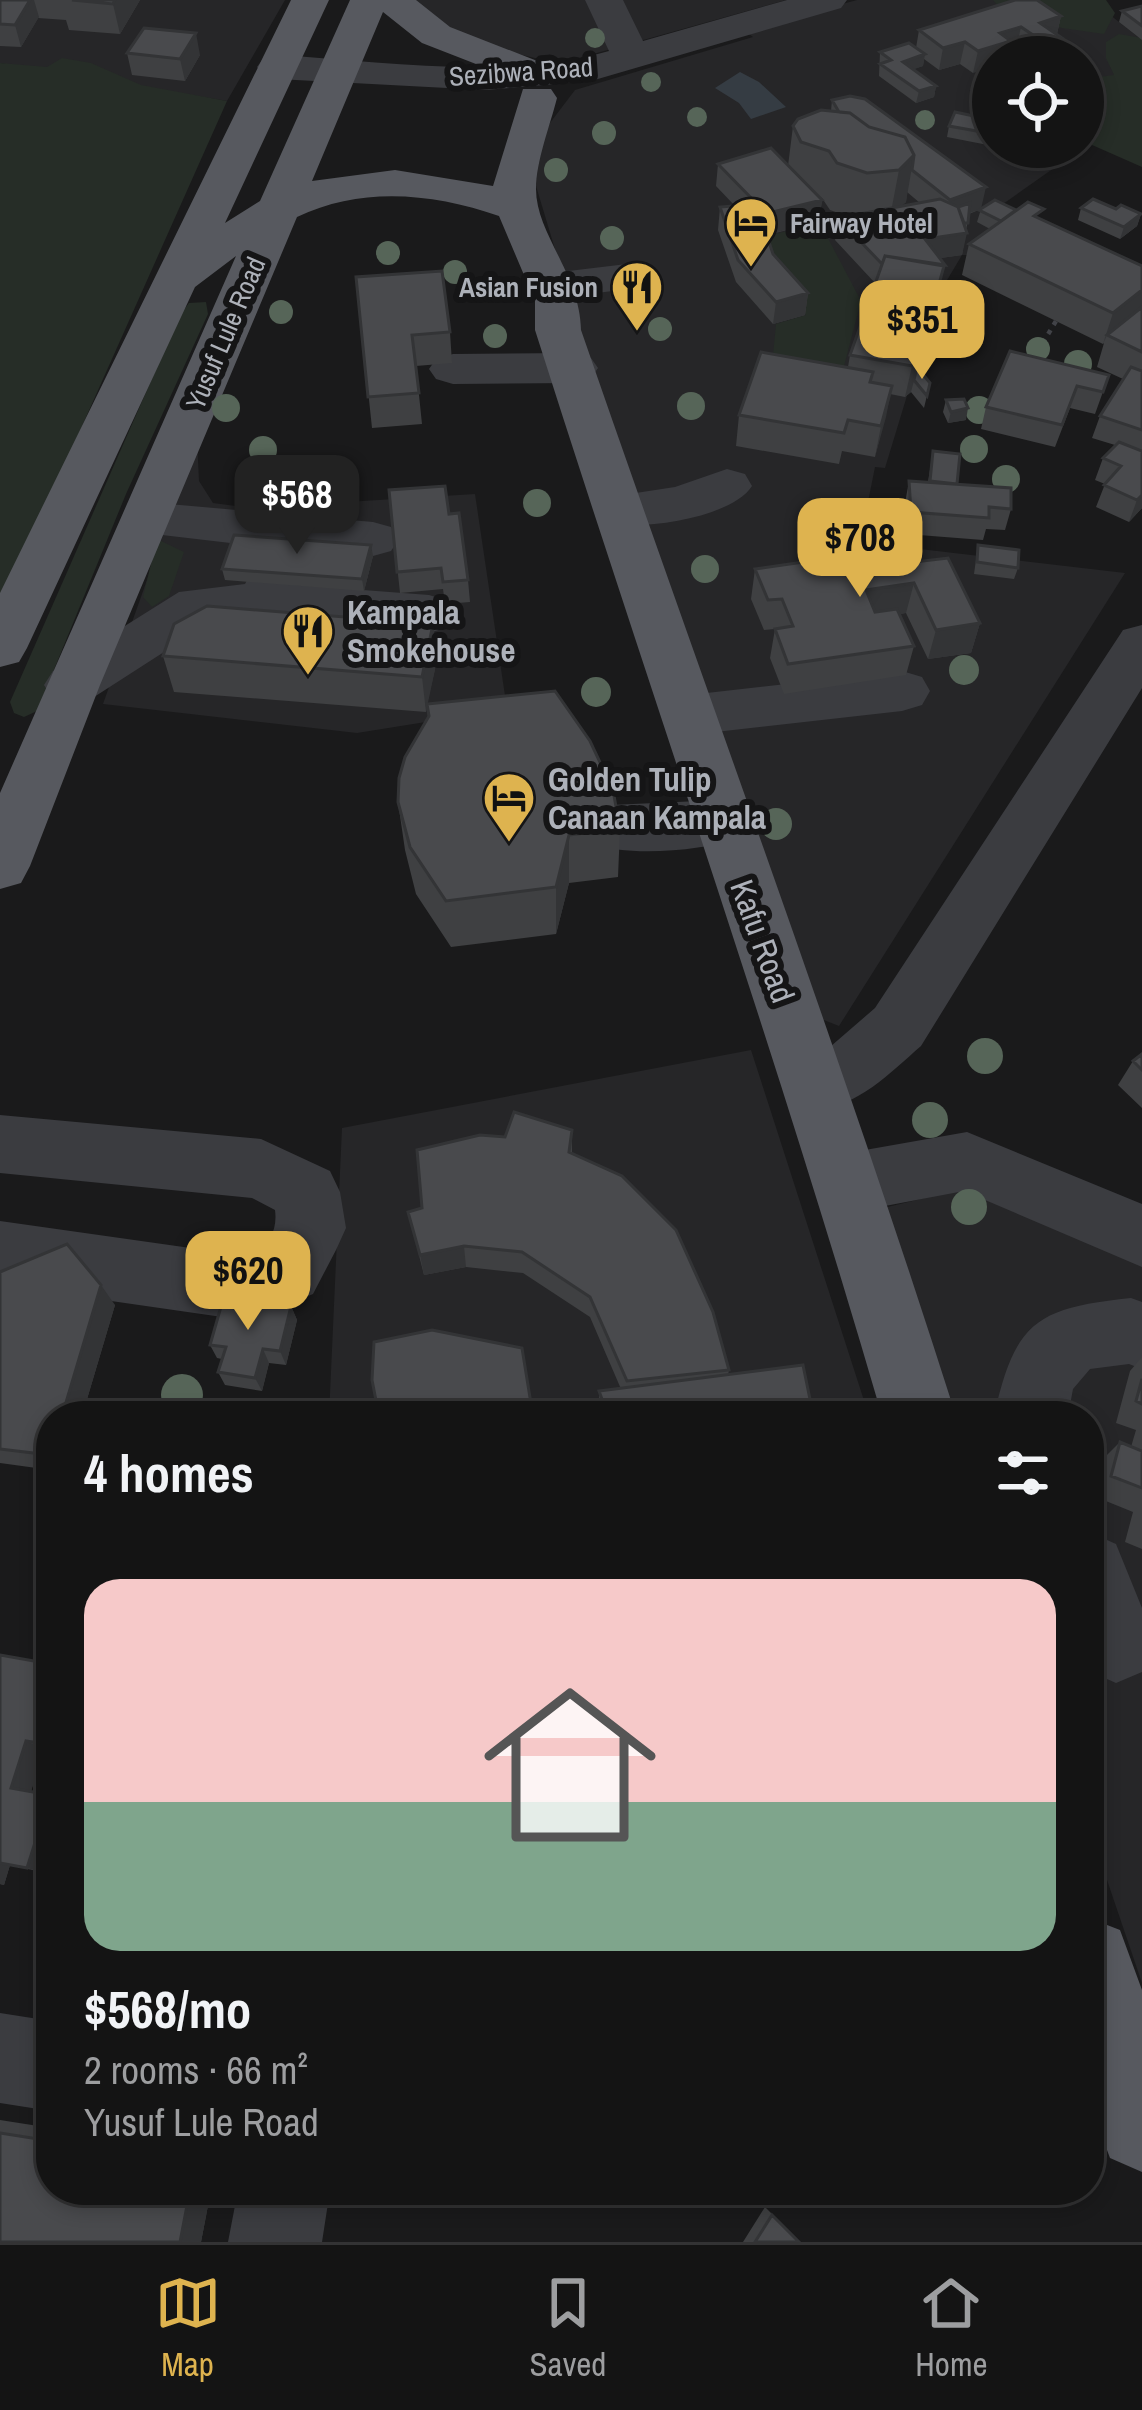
<!DOCTYPE html>
<meta charset="utf-8">
<style>
body{margin:0;font-family:"Archivo Narrow",sans-serif;background:#212122;color:#f1f3f6;height:100vh;display:flex;flex-direction:column;font-size:45px;white-space:nowrap}
*{box-sizing:border-box;margin:0}
p{font-size:39px;color:#9d9ea0}
.icon{flex:none;width:66px;height:66px;fill:none;stroke:currentColor;stroke-width:2;stroke-linecap:round;stroke-linejoin:round}
.map{position:relative;flex:1;overflow:hidden}
.sheet{position:absolute;left:36px;top:1401px;width:1068px;height:804px;display:flex;flex-direction:column;background:#141414;border-radius:48px;box-shadow:0 6px 18px #0003,0 0 0 3px #333334}
.sheet>*{flex:none}
.controls{position:absolute;left:972px;top:36px;display:grid;gap:24px}
.controls a{display:grid;place-items:center;width:132px;height:132px;border-radius:50%;background:#141414;box-shadow:0 6px 18px #0003,0 0 0 3px #333334;font-size:60px}
.price{position:absolute;translate:-50% -102px;padding:0 27px;border-radius:24px;background:#deb34f;color:#111;font-size:39px;line-height:78px;filter:drop-shadow(0 3px 6px #0008)}
.price::after{content:'';position:absolute;left:50%;top:72px;width:36px;height:27px;margin-left:-18px;background:inherit;clip-path:polygon(0 0,100% 0,50% 100%)}
.price.active{background:#222;color:#fff}
ul{padding:0;list-style:none}
li{display:grid;align-content:center;gap:24px;height:636px;padding:0 48px}
li+li{border-top:3px solid #333334}
li span{display:grid;place-items:center;height:372px;border-radius:36px;color:#555}
li>.icon{margin-inline-start:auto}
span .icon{width:216px;height:216px;fill:#fffc;stroke-width:1}
li b{font-size:51px}
h2{display:flex;justify-content:space-between;align-items:center;height:144px;padding:0 48px;font-size:51px}
.menu{display:flex;justify-content:space-around;align-items:center;height:168px;border-top:3px solid #333334;background:#141414;font-size:33px;color:#9d9ea0}
.menu a{display:grid;justify-items:center;gap:6px}
.menu .active{color:#deb34f}
.map>svg:first-child{display:block}
.built{fill:#262628;fill-rule:evenodd}
.green{fill:#262d27}
.water{fill:#353c43}
.lines{fill:none;stroke-linecap:round;stroke-linejoin:round}
.path{stroke:#414247;stroke-width:4.5;stroke-dasharray:4.5 6;stroke-linecap:butt}
.minor{fill:#3b3c40;fill-rule:evenodd}
.major{fill:#57595f;fill-rule:evenodd}
.tree{fill:#566558}
.wall{fill:#3f4042;fill-rule:evenodd}
.shaded-wall{fill:#333436}
.building{fill:#494a4d;stroke:#333436;stroke-width:3}
.labels{text-anchor:middle;dominant-baseline:central;stroke-width:12;stroke-linejoin:round;paint-order:stroke}
.far-street-label{font-size:27px;fill:#adb1b9;stroke:#151516}
.far-poi-label{font-size:27px;font-weight:bold;fill:#adb1b9;stroke:#151516;text-anchor:start}
.poi-label{font-size:33px;font-weight:bold;fill:#adb1b9;stroke:#151516;text-anchor:start}
.street-label{font-size:33px;fill:#adb1b9;stroke:#151516}
</style>
<div class="map">
<svg width="1142" height="2242" viewBox="0 0 1142 2242">
<rect width="100%" height="100%" fill="#1a1a1b"/>
<!-- built -->
<path class="built" d="M0,0h285l-58,101 -227,-38z
M412,0h374l-207,58h-44l-47,-11 -42,-19z
M857,0h234l51,40v66l-149,105 -4,44h-27l-25,42 -52,171 -10,-1 -15,75 265,31 -286,453 -38,-15 -166,-496 -105,-349 4,-22 41,-54 178,-53 -8,-6zM993,57h90v90h-90z
M197,439l2,42 14,22 38,5 224,-14 32,215 -150,24 -254,-29z
M751,1050l118,366h-540l13,-288z
M971,1187l171,67v729l-53,-156v-411h-140l-70,-207z"/>
<!-- green -->
<path class="green" d="M993,0h113l9,13 -11,21 -42,-6 -63,-21z
M1119,34l23,4v129l-59,-26v-62l31,-4 -8,-17v-16z
M62,58l29,5 50,22 86,16 -227,509v-547l47,4z
M820,223l41,78 -23,88 -67,-13 5,-52 30,-9 -33,-38 -14,-39z
M206,302l2,12 -82,180 -89,217 -13,6 -10,-4 -4,-11 170,-387 9,-12z
M157,539l27,13 -15,44 -17,11 -9,-10z"/>
<!-- water -->
<path class="water" d="M740,72l19,10 27,25 -35,12 -12,-16 -24,-15z"/>
<g class="lines">
<!-- path -->
<path class="path" d="M1032,361l24,-40"/>
<!-- minor -->
<path class="minor" d="M585,0h38l20,41 144,-41h60l-6,8 -250,73 -106,9 -208,-11 -14,-4 -6,-8 6,-8 14,-4c107,6 228,26 332,-4z
M627,264l16,3 6,10 -6,10 -92,12 -16,-4 -7,-10 7,-10z
M574,353l17,5 7,10 -7,10 -17,5 -121,1 -17,-5 -7,-10 7,-10 17,-5z
M727,469l18,5 7,12c-20,32 -114,46 -149,36l-7,-12 7,-12 72,-11z
M146,502l227,20 18,5 8,12 -8,12 -18,5 -67,-6 -7,11 -18,6 -18,-6 -7,-15 -128,-15 -7,-12 7,-12z
M271,566l19,5 7,14 132,10 19,6 8,13 -8,13 -19,6 -163,-14 -57,4 -118,76 -19,6 -19,-6 -9,-14 9,-14 126,-79 66,-8 7,-13z
M1142,625v63l-221,358c-37,32 -77,76 -129,58l-10,-20 10,-20 31,-11 52,-45 248,-378z
M902,671l20,6 8,14 -8,14 -20,6 -213,24 -20,-6 -8,-14 8,-14 20,-6z
M721,800l21,6 8,16 -8,16c-42,13 -110,19 -152,6l-8,-16 8,-16 21,-7z
M0,1115l261,24 69,32 10,21 6,36 -10,22 -23,44 -63,27 -250,-36v-64l247,35c20,-9 31,-23 28,-46l-23,-12 -252,-25z
M967,1132l175,72v63l-178,-76 -116,22 -24,-9 -10,-21 10,-21 24,-9z
M1131,1298l11,4v67l-13,-5 -39,5 -17,20 -5,27h-74c21,-95 43,-108 137,-118z
M1089,1532l27,12 26,64v64l-26,11 -27,-12z
M0,2013l51,8v90l-51,-8z
M238,2190h92l-8,52h-94z"/>
<!-- major -->
<path class="major" d="M291,0h38l-104,223 35,-22 90,-201h66l34,27 100,39 6,8 -6,8h-28l-100,-39 -39,-31 -71,169 83,-11 98,16 30,-97h28l6,9c-7,28 -21,63 -21,91 0,45 44,85 45,141 125,362 259,721 375,1086h-74c-106,-365 -232,-724 -347,-1086v-29l-36,-85c-66,-23 -138,-30 -202,1l-197,468 -70,181 -9,17 -21,6v-96l236,-537 -41,31 -168,361 -8,14 -19,5v-74z
M1089,1918l31,12 22,60v182l-32,-14 -21,-56z"/>
</g>
<!-- trees -->
<g class="tree">
<circle cx="595" cy="38" r="10"/>
<circle cx="651" cy="82" r="10"/>
<circle cx="697" cy="117" r="10"/>
<circle cx="925" cy="120" r="10"/>
<circle cx="604" cy="133" r="12"/>
<circle cx="556" cy="170" r="12"/>
<circle cx="612" cy="238" r="12"/>
<circle cx="388" cy="253" r="12"/>
<circle cx="455" cy="272" r="12"/>
<circle cx="281" cy="312" r="12"/>
<circle cx="958" cy="321" r="12"/>
<circle cx="660" cy="329" r="12"/>
<circle cx="495" cy="336" r="12"/>
<circle cx="1038" cy="349" r="12"/>
<circle cx="1078" cy="364" r="14"/>
<circle cx="691" cy="406" r="14"/>
<circle cx="226" cy="408" r="14"/>
<circle cx="979" cy="410" r="14"/>
<circle cx="974" cy="449" r="14"/>
<circle cx="263" cy="450" r="14"/>
<circle cx="1006" cy="479" r="14"/>
<circle cx="537" cy="503" r="14"/>
<circle cx="908" cy="544" r="14"/>
<circle cx="705" cy="569" r="14"/>
<circle cx="964" cy="670" r="15"/>
<circle cx="596" cy="692" r="15"/>
<circle cx="776" cy="824" r="16"/>
<circle cx="985" cy="1056" r="18"/>
<circle cx="930" cy="1120" r="18"/>
<circle cx="969" cy="1207" r="18"/>
<circle cx="182" cy="1395" r="21"/>
</g>
<!-- wall -->
<path class="wall" d="M0,0h140l-20,34 -51,-4 -3,-10 -28,-2 -17,29 -21,-1z
M1142,6v34l-23,-18 3,-11z
M1061,16l-4,18 5,4 -5,19h-29l-12,-8 -8,2 -1,6h-14l-20,16 -13,-9 -21,6 -15,-11 -1,7 -10,3 23,17 -2,11 -18,6 -37,-27 1,-24 36,-4 3,-18z
M127,53l73,2 -15,26 -53,-6z
M832,100l149,109 35,1 26,10 100,46v242l-13,14 -33,-15 9,-23 -10,-4 8,-22 12,-13 -23,-7 8,-22 23,-37 -26,-12 7,-24 -1,1 -141,-69 7,-31 21,-15 -13,-7 4,-13 -12,5 -7,41 -22,3 5,7 -27,103 12,15 -6,25 -13,-16 -6,5 -15,-3 -15,63 -33,-6 -3,13 -103,-18 3,-31 109,-48 2,-12 25,-72 -40,-43 3,-22 9,-2 -17,-6 -8,-12 -2,-1 2,3 -3,22 -52,13 6,19 35,39 -3,22 -32,9 -37,-42 -18,-52 2,-23 15,-1 -19,-20 2,-22 70,2 5,-40 38,-15zM907,192l13,11 -19,3 5,-4z
M993,120v26l-46,-9 2,-11z
M1081,208l60,6 -4,12 -17,13 -42,-19z
M356,277l94,55 2,31 -36,3 6,58 -50,4z
M1109,375l-14,39 -25,-6 -15,39 -74,-18 5,-22z
M946,400l20,20 -18,3 -5,-11z
M933,451l24,33 54,25 -6,21 -19,-1 -3,11 -77,-6 -1,-31 4,-22 19,1z
M389,490l60,24 19,66 2,22 -25,2 -2,-15 -43,4z
M859,535l56,27 65,61 -9,30 -43,6 -22,-46 -7,1 15,32 -8,29 -122,19 -14,-36 5,-29 -11,1 -13,-31 4,-30 100,-15z
M978,545l40,23 -4,11 -40,-5z
M373,556l-9,35 -139,-11 -3,-11z
M433,624l4,36 -10,44 193,125 -2,48 -49,6 -13,51 -105,13 -35,-53 -11,-44 -7,-48 30,-84 -1,-11 -1,5 -252,-20 -11,-36z
M1142,1054v54l-24,-23 15,-24z
M572,1130v24l157,216 -1,5 84,34 -3,7h-206l-4,-12v-13l22,-2 -31,-72 -67,-44 -57,-6 -42,8 -16,-63 14,-4 83,-71z
M0,1272l115,33 -33,111h-31v54l-51,-7z
M291,1306l6,14 -11,45 -17,-2 -7,28 -37,-6 -7,-13 4,-13 -5,-1 -7,-13z
M1142,1357v192l-17,-7 8,-30 -42,-17 9,-33 20,-20 11,5 5,-17 -20,-7 14,-52z
M0,1655l51,9v86l-7,-1 -13,42 15,82 -36,-8 -6,20 -4,-1z
M0,2120l51,8v62h160l-10,52h-201z
M765,2207l35,35h-57z"/>
<!-- shaded-wall -->
<path class="shaded-wall" d="M30,0h4l5,17 -18,30 -6,-22z
M115,0h25l-20,34 -7,-30z
M1061,16l-5,22 -16,-15z
M1021,27l-5,22 -8,2 -1,6h-14v10l-20,6 5,-22 22,-18z
M196,33l4,22 -15,26 -5,-22z
M1062,38l-5,19h-16l4,-14z
M965,42l-5,22 -21,6 4,-22z
M925,54l-2,12 -22,8 2,-12z
M936,86l-2,11 -18,6 3,-12z
M914,155l-8,47 -16,15 9,-47z
M986,187l-5,22 -28,10 -7,-4 4,-15z
M822,200l-3,22 -62,15 3,-22z
M1141,214l-4,12 -17,13 4,-12z
M967,233l-5,22 -41,6 4,-22z
M944,266l-33,126 -6,5 7,-31z
M1142,290v23l-35,22 -4,9 10,-31z
M808,293l-3,22 -32,9 3,-22z
M892,386l-6,31 -11,40 6,-31z
M968,408l-2,12 -18,3 3,-11z
M1142,495v13l-13,14 8,-22z
M371,545l2,11 -9,35 -2,-12z
M914,583l-8,30 -47,7 7,-30z
M980,623l-9,30 -43,6 8,-29z
M433,624l4,36 -11,52 -4,-35z
M569,835v48l-13,51v-47z
M464,1246l2,21 -42,8 -4,-20z
M101,1285l14,20 -33,111h-20z
M291,1306l6,14 -11,45 -6,-14z
M263,1349l6,14 -7,28 -7,-13z
M26,1741l18,8 -14,46 -19,-7z
M51,1795v60l-5,18 -19,-5z
M0,1863l10,2 -6,20 -4,-1z
M190,2190h21l-10,52h-21z"/>
<!-- building -->
<path class="building" d="M0,0h30l-15,25 -15,-1z
M72,0h43l-2,4z
M1015,0h22l24,16 -21,7 22,15 -17,5 -24,-16 -21,6 11,8 -33,10 -13,-9 -22,6 -24,-18z
M1142,6v20l-20,-15z
M144,28l52,5 -16,26 -53,-6z
M909,43l16,11 -22,8 33,24 -17,5 -39,-27 11,-4 -11,-8z
M850,96l15,3 121,88 -36,13 -38,-30 2,-15 -9,-18 -36,-10 -19,-14 -11,-1 -7,-12z
M821,110l29,3 19,14 36,10 9,18 -15,15 -32,3 -30,-10 -8,-12 -28,-9 -8,-16 5,-7z
M955,112l38,8v14l-44,-8z
M771,148l51,52 -62,15 13,39 35,39 -32,9 -38,-42 -18,-53 37,-3 -39,-40z
M940,199l18,8 9,26 -42,6 20,26 -60,-9 -3,8 -44,-46z
M1093,199l23,10 5,-4 20,9 -17,13 -43,-19z
M995,200l21,10 -15,11 -22,-11z
M1028,202l16,7 -10,7 108,50v24l-29,23 -144,-69z
M970,203l-2,20h-4l-6,-16z
M885,256l59,10 -26,95 -6,5 -62,-11z
M442,271l8,61 -38,3 7,58 -51,4 -12,-120z
M1142,307v45l-35,-17z
M1010,351l99,24 -6,17 -26,-6 -15,39 -76,-18z
M761,352l112,20 -3,10 22,4 -11,40 -33,-6 -4,13 -105,-18z
M917,367l13,16 -3,13 -13,-16z
M1131,367l11,4v59l-42,-14z
M964,399l4,9 -17,4 -5,-12z
M1119,442l23,9v44l-5,5 -33,-15 17,-19 -18,-8z
M933,451l27,3 -3,30 -27,-3z
M909,481l102,7v21l-22,-2v11l-78,-6z
M445,486l4,28 10,-1 9,67 -25,2 -2,-14 -44,4 -8,-82z
M899,529l16,33 33,-4 32,65 -44,7 -22,-47 -48,7 9,22 22,-3 17,37 -126,18 -13,-35 18,-3 -11,-27 -14,1 -13,-31 111,-16 -7,-18z
M234,535l137,10 -9,34 -140,-10z
M978,545l41,5 -1,18 -41,-6z
M207,606l226,18 -11,53 -259,-21 11,-32z
M555,691l35,50 23,49 7,39 -51,6 -13,52 -110,14 -36,-54 -12,-45 1,-24 6,-21 24,-41 -2,-12z
M1142,1054v16l-9,-9z
M514,1112l58,18 -3,22 53,24 54,54 37,82 16,58 -102,11 -37,-84 -68,-45 -58,-6 -44,9 -12,-43 14,-4 -5,-58 63,-15 25,2z
M67,1244l34,41 -39,131h-11l-1,39 -50,-6v-177z
M224,1296l67,10 -11,45 -17,-2 -8,29 -37,-6 8,-25 -16,-2z
M432,1330l90,18 11,68h-154l-7,-36 2,-38z
M803,1365l9,44 -33,7h-171l-9,-25z
M1142,1379v25l-6,-3z
M1120,1442l22,9v37l-31,-12z
M0,1655l51,9v81l-25,-4 -15,47 39,7 -23,73 -27,-5z
M0,2133l51,8v49h139l-10,52h-180z
M772,2215l27,27h-44z"/>
<!-- icons -->
<defs>
<g id="hotel-pin" transform="scale(2.7)"><path d="M0 17L-7.5 6A9.5 9.5 0 1 1 7.5 6Z" fill="#deb34f" stroke="#151516"/><path d="M-6-4.5h1.5V1H6V5H4.5V3h-9V5H-6ZM-4 0a1.8 1.8 0 1 1 3.6 0ZM.5 0V-2.5h3Q6-2.5 6 0Z" fill="#111"/></g>
<g id="restaurant-pin" transform="scale(2.7)"><path d="M0 17L-7.5 6A9.5 9.5 0 1 1 7.5 6Z" fill="#deb34f" stroke="#151516"/><path d="M-5-6h1v4h1v-4h1v4h1v-4h1v5L-1.5 .5V6h-2V.5L-5-1ZM5-6V6H3V1.5H1.5Q1.5-4 5-6Z" fill="#111"/></g>
</defs>
<g fill-rule="evenodd">
<use href="#hotel-pin" x="751" y="223"/>
<use href="#restaurant-pin" x="637" y="287"/>
<use href="#restaurant-pin" x="308" y="631"/>
<use href="#hotel-pin" x="509" y="798"/>
</g>
<g class="labels">
<!-- far-street labels -->
<g class="far-street-label">
<text transform="translate(521 71) rotate(-4)">Sezibwa Road</text>
<text transform="translate(225 333) rotate(-67)">Yusuf Lule Road</text>
</g>
<!-- far-poi labels -->
<g class="far-poi-label">
<text x="790" y="223">Fairway Hotel</text>
<text x="598" y="287" text-anchor="end">Asian Fusion</text>
</g>
<!-- poi labels -->
<g class="poi-label">
<text x="347" y="612">Kampala<tspan x="347" dy="38">Smokehouse</tspan></text>
<text x="548" y="779">Golden Tulip<tspan x="548" dy="38">Canaan Kampala</tspan></text>
</g>
<!-- street labels -->
<g class="street-label">
<text transform="translate(763 941) rotate(70)">Kafu Road</text>
</g>
</g>
</svg>
<div class="controls">
<a><svg class="icon" aria-label="locate" viewBox="0 0 24 24"><circle cx="12" cy="12" r="6"/><path d="M12 2v4M12 18v4M2 12h4M18 12h4"/></svg></a>
</div>
<b class="price" style="left:922px;top:382px">$351</b>
<b class="price active" style="left:297px;top:557px">$568</b>
<b class="price" style="left:860px;top:600px">$708</b>
<b class="price" style="left:248px;top:1333px">$620</b>
<section class="sheet">
<h2>4 homes<svg class="icon" aria-label="filters" viewBox="0 0 24 24"><path d="M4 7h16M4 17h16"/><circle cx="9" cy="7" r="2"/><circle cx="15" cy="17" r="2"/></svg></h2>
<ul>
<li><span style="background:linear-gradient(#f6c9c9 60%,#7fa58c 0)"><svg class="icon" aria-label="home" viewBox="0 0 24 24"><path d="M3 11l9-7 9 7M6 9v11h12V9"/></svg></span><div><b>$568/mo</b><p>2 rooms · 66 m²</p><p>Yusuf Lule Road</p></div></li>
</ul>
</section>
</div>
<nav class="menu">
<a class="active"><svg class="icon" aria-label="map" viewBox="0 0 24 24"><path d="M3 6l6-2 6 2 6-2v14l-6 2-6-2-6 2zM9 4v14M15 6v14"/></svg>Map</a>
<a><svg class="icon" aria-label="saved" viewBox="0 0 24 24"><path d="M7 4h10v16l-5-4-5 4z"/></svg>Saved</a>
<a><svg class="icon" aria-label="home" viewBox="0 0 24 24"><path d="M3 11l9-7 9 7M6 9v11h12V9"/></svg>Home</a>
</nav>
